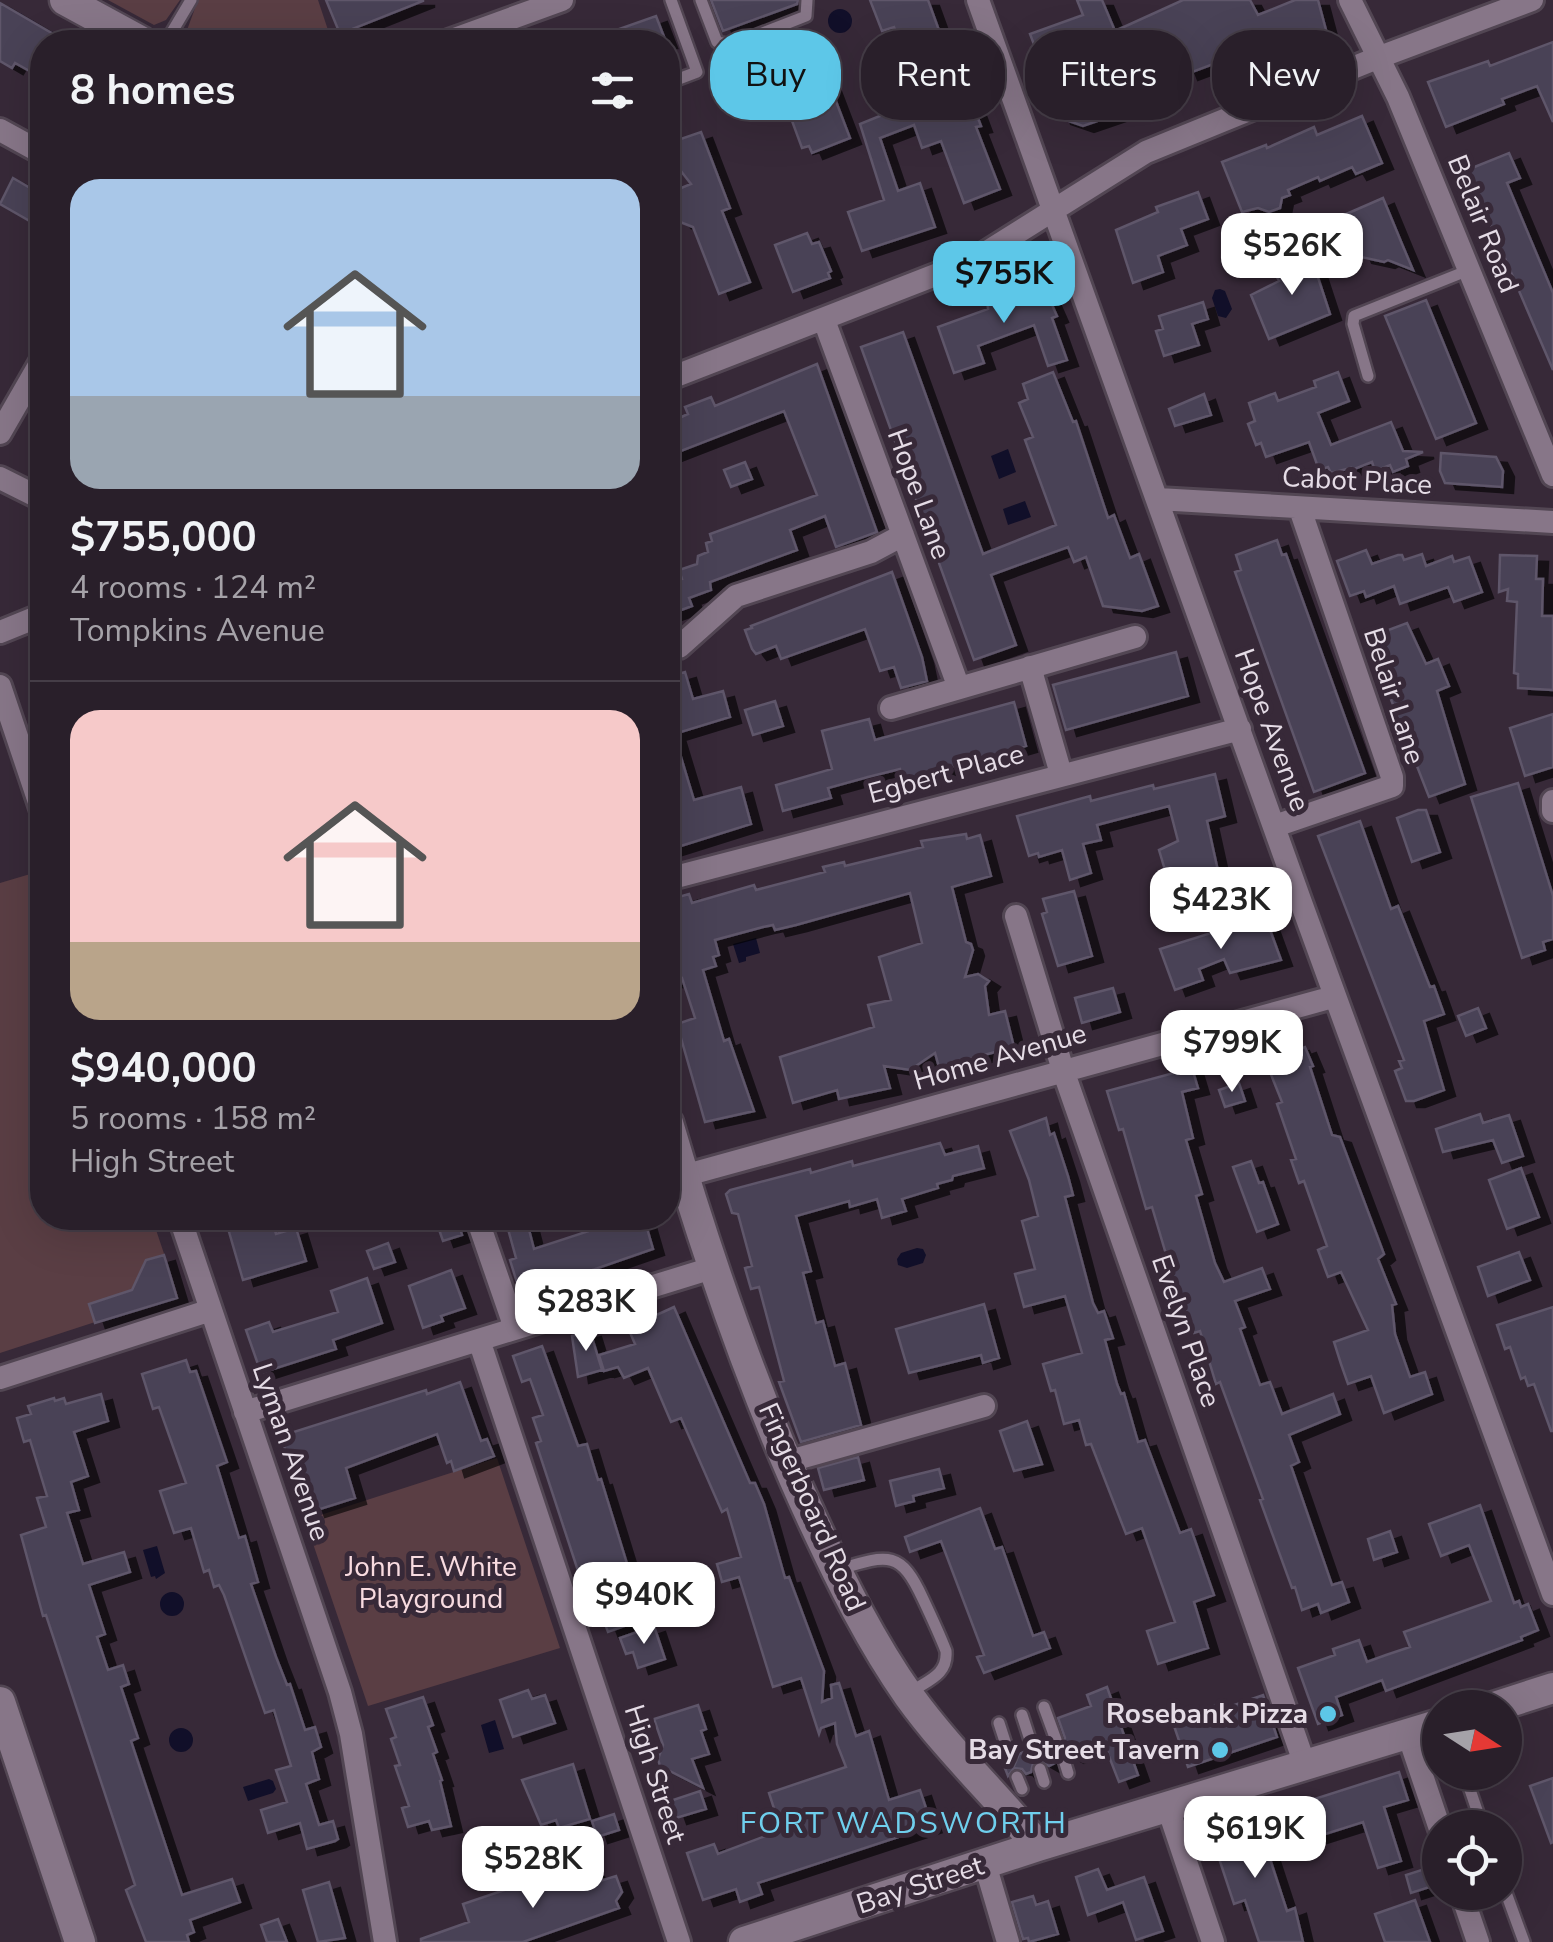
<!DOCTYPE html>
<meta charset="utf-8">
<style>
body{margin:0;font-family:"Nunito Sans",sans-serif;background:#312732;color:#f1f3f6;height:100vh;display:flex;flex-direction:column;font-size:38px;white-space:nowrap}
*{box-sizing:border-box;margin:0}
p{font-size:32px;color:#a5a2a8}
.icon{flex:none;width:55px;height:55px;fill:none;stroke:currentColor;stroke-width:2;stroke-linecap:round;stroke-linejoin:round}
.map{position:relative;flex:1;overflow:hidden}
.side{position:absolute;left:30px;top:30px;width:650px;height:1200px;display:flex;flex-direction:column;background:#291f2a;border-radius:40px;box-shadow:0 10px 40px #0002,0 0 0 2px #453d47}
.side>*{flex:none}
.hud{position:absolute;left:710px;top:30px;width:692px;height:90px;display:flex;gap:20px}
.needle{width:65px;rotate:102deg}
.fabs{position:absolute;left:1422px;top:1690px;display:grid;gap:20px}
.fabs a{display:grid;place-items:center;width:100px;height:100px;border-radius:50%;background:#291f2a;box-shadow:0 10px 40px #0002,0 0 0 2px #453d47;font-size:50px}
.price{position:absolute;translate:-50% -85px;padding:0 22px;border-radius:20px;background:#fff;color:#222;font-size:32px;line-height:65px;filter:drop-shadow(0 2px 5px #0008)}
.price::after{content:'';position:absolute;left:50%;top:60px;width:30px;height:22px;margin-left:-15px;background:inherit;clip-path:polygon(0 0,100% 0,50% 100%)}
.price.on{background:#5dc7e8;color:#111}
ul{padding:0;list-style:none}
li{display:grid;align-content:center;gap:20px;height:530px;padding:0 40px}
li+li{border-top:2px solid #453d47}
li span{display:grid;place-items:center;height:310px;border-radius:30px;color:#555}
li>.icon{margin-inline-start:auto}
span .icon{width:180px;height:180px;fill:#fffc;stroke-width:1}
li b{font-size:42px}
h2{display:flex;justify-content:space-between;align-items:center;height:120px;padding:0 40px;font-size:42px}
.pill{padding:0 35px;border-radius:40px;background:#291f2a;box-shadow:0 10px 40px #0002,0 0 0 2px #453d47;font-size:35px;line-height:90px}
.pill.on{background:#5dc7e8;color:#111}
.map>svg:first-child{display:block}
.green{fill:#5a3e44}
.water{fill:#110f29}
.building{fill:#4a4256;stroke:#5e566a;stroke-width:2.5;filter:url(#shadow)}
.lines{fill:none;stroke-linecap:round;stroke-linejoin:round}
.lane-casing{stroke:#524653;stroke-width:16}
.street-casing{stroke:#524653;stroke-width:28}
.secondary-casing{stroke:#524653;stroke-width:35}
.lane{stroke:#877688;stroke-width:11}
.street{stroke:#877688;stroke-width:22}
.secondary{stroke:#877688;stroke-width:30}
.poi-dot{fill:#5dc7e8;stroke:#372938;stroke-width:4}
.labels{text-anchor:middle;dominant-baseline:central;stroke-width:10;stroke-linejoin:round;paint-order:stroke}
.street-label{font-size:28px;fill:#e5dce6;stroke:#372938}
.park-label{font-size:28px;fill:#f8dbe0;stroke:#372938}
.poi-label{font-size:28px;font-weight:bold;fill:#e5dce6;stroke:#372938;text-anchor:end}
.neighbourhood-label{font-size:30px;letter-spacing:2.5px;fill:#6fcfed;stroke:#372938}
</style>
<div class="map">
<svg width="1553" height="1942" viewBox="0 0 1553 1942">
<defs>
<filter id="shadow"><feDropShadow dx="11" dy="6" stdDeviation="0" flood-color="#0009"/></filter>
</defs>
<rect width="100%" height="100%" fill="#372938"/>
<!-- green -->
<path class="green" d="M108,0h72l-14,20 -12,5z
M198,0h120l14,42h-146l-3,-1z
M37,872l5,17v329h110l26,77 -178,58v-470z
M497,1458l63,190 -192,58 -63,-186z"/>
<!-- water -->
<path class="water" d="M828 21a12 12 0 1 1 24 0a12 12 0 1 1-24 0Z
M1220,289l5,2 7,18 -6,9 -8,-2 -6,-18 3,-8z
M1008,449l8,23 -17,7 -8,-23z
M1025,501l6,16 -23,8 -5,-16z
M756,938l4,15 -14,4v4l-7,2 -6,-19z
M917,1248l6,1 3,6 -3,8 -16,5 -9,-3 -1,-6 4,-6z
M157,1546l8,27 -9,6 -1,-3 -4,1 -8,-27z
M160 1604a12 12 0 1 1 24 0a12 12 0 1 1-24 0Z
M495,1720l9,29 -15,4 -8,-28z
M169 1740a12 12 0 1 1 24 0a12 12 0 1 1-24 0Z
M269,1779l4,2 3,8 -3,4 -25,8 -5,-14z"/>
<!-- building -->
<path class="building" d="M326,0h97v1l-83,33z
M711,0h87l-1,4 -74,27z
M870,0h58l13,36 8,-3 13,34 5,-2 7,18 -8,3 15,40 -5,1 24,62 -36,14 -23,-62 -19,7 -8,-23 -34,13 18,53 22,-8 15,44 -73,24 -14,-39 36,-12 -24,-76 47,-19 -7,-19 5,-2 -7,-19 9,-4 -13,-34 -12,4z
M1077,0h25l13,31 68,-31h67l8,15 37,-15h23l8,30 -12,6 1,4 -16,6 -3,-8 -38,16 -2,-6 -69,26 -5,-13 -27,10 5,14 -4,2 3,13 -76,26 -23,-8 -6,-19 38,-15 -15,-43 -39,14 -8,-21 53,-19z
M0,3l67,39h-25v36l-27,-15 -3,5 -12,-7z
M656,16l10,26h-77l-1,-2z
M1553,42v80l-16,-36 -35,13 2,5 -58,23 -18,-45 60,-21 2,5z
M829,83l21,55 -38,15 -3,-7 -7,2 -14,-38 18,-7 -4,-10z
M1362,116l20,47 -26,11 -4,-7 -32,14 -2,-4 -30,13 2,5 -8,3 -2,10 -11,4 -11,-4 -16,4 -20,-50 44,-17 1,3 47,-21 3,8z
M701,132l29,76 -8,3 28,71 -31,12 -26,-67 -13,-5 -11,-29 22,-9 -14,-18 -8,-23z
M1509,153l11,25 -13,5 46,110v77l-86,-200z
M13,178l29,17v33l-42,-24z
M1198,192l10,27 -27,10 6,16 -29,11 5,16 -30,11 -17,-53 42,-18 -2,-5z
M1383,198l19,46 11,26 -25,-10 -4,2 -23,-5 -17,-42z
M807,233l5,11 7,-2 12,29 -3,2 2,5 -37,14 -18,-47z
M1309,250l21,64 -61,25 -18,-44 28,-14 -2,-4 9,-4 -5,-12z
M1041,280l16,36 -5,2 15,42 -19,6 -14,-41 -56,21 6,17 -30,10 -16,-46 50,-18 -1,-10z
M1426,300l50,123 -40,16 -51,-123z
M1203,302l5,17 -16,5 7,21 -35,11 -8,-25 7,-2 -4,-13z
M903,332l80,222 73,-29 -31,-85 8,-3 -14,-34 9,-4 -5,-15 30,-12 20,50 3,-1 32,97 6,-3 16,43 9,-4 19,52 -16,5 -39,-5 -17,-49 -12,5 -6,-15 -77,28 25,70 -42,15 -113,-313z
M817,364l60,168 -41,15 -11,-31 -35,14 7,20 -87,32 1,8 -22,8 3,8 -24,9v-30l14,-6 -3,-9 18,-6 1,-8 10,-4 -2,-9 6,-2 -2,-7 107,-39 -33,-84 -116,45v-33l20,-9 -3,-7 26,-10 4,9z
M1338,372l11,29 -31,12 13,32 60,-23 12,29 20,1 -17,7 2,7 -15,6 -3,-7 -15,6 -3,-9 -20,8 -1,-2 -20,5 -3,-6 -9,3 -10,-28 -43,15 -5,-14 -5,2 -8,-21 7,-3 -6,-18 26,-10 3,8 38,-14 -2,-6z
M1204,394l7,21 -36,11 -6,-17z
M1441,453l55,4 7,14 -1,16 -57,-4 -5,-12z
M745,462l7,17 -21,8 -7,-17z
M1277,540l5,15 4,-1 79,219 -51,19 -79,-220 6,-2 -5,-15z
M1366,550l6,14 26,-9h4l2,5 18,-6 4,12 26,-10 2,6 15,-5 13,35 -28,10 -6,-15 -48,17 -6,-18 -28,11 -2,-6 -14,5 -13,-35z
M1500,555l37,1 -1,23h7l-1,37h11v74l-35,-2v-14l-4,-1 3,-71 -10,-1 1,-12 -9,3z
M892,572l30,85 5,24 -26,7 -7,-21 -14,4 -15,-42 -84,30 -5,-13 -20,8 -4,-5 -7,-19 7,-2 -1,-2z
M1407,623l19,41 12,-5 11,27 -12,5 28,93 -36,13 -62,-159z
M1176,652l12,44 -122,34 -13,-45z
M685,672l8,27 30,-8 7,26 -56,17 20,66 47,-13 10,37 -83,26v-173z
M775,701l8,25 -30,9 -8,-25z
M1014,702l12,44 -122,34 -4,-11 -32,8 -40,11 3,10 -48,13 -7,-26 56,-16 -10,-38 47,-12 6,21z
M1553,714v53l-28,9 -15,-48z
M1215,774l10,42 -18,5 11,50 -26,8 -4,-5 -20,6 -9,-30 19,-9 -9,-35 -72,19 4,15 -18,4 8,29 -21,7 -8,-30 -23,7 -1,-4 -9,3 -12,-40 73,-20 1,5 62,-16 1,4z
M1518,783l35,113v43l-10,3 2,8 -23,8 -51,-161z
M1418,810h8l14,42 -28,10 -15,-44z
M1360,821l31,88 7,-3 32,81 4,-1 10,28 -20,7 20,69 -30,11h-8l-11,-30 7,-3 -3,-7 5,-1 -86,-224z
M966,834l1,5 13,-4 11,41 -39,11 14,55 5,2 2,6 -8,27 13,-3 11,7 -4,5 4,29 16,-4 9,36 -75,20 -4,-14 -25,17 -26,-4 6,22 -51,11 -2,-9 -44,13 -13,-46 94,-30 -6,-22 23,-5 -12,-43 43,-14 -12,-50 -114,32 -21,5 -2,-5 -10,2 -48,13 4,15 -6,2 3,9 -13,4 21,71 5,-2 25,72 -49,11 -28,-98 18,-6 -13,-40 -10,3 -4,-9v-72l21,-6 3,9 62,-18 2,5 69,-18 -2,-5 21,-5 1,4 78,-19 -2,-6z
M1074,891l18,65 -34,10 -16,-52 5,-2 -4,-13z
M1265,916l16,44 -51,13 -6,-14 -25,10 4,11 -28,10 -15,-41z
M1113,988l7,24 -38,11 -7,-25z
M1478,1008l8,20 -20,8 -8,-20z
M1298,1045l2,4 5,-2 8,19 -3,1 22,68 8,2 44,117 -6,5 18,45 -4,1 3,29 15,43 15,-5 7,22 -48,19 -13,-37 -23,8 -7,-20 -7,-22 34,-12 -27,-58 -13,5 -10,-27 9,-4 -23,-65 -5,2 -8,-23 5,-1 -19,-55 5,-2 -16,-40 3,-5z
M1192,1068l6,20 -16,4 11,46 -7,2 16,54 -6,2 19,67 9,19 38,-14 8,21 -35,12 10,26 -5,2 20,56 10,-3 12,32 51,-20 7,20 -51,21 10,27 -8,4 41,119 10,-3 7,20 -28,11 -3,-9 -16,6 -7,-23 -3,1 -32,-88 3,-1 -43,-117 -4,2 -16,-53 -6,2 -10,-26 -2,1 -30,-101 -6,2 -23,-80 -4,1 -12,-39z
M1239,1083l6,18 -20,6 -6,-17z
M1480,1114l3,9 26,-8 14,41 -21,7 -9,-23 -50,12 -7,-23z
M1046,1118l4,17 4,-2 14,43 5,19 -8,2 28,106 5,10 6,-2 9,27 -8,2 12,44 4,10 3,-1 14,49 7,-2 35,93 11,-4 23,66 -20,7 14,46 -50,16 -11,-33 28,-9 -33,-94 -16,6 -35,-90 -5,1 -7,-25 -15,4 -9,-34 -4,1 -8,-27 39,-11 -17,-57 -41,11 -9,-33 20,-5 -13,-48 16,-5 -9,-36 -19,-49z
M940,1143l5,12 33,-9 6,22 -31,8 -1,4 -15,4 1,4 -36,11 4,12 -24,7 -5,-19 -27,8 -1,-6 -53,15 15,55 -8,2 13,50 7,-2 12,45 10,-3 16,62 -60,17 -22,-60 5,-1 -25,-94 -8,2 -6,-21 7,-2 -14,-52 -6,-1 -6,-19 4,-4 80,-21 1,4 41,-12 1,5z
M1251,1161l8,22 4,-1 15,42 -21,8 -24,-65z
M1521,1168l18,49 -32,12 -18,-49z
M225,1218h46l5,16 20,-6 10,33 -63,19z
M435,1218h22l5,17 -19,6z
M505,1218h21l8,31 58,-19 -4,-12h56l9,31 -78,27 2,4 -30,10 1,4 -25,8 -13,-42 6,-2z
M388,1243l7,19 -21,7 -7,-18z
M1519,1252l11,28 -42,16 -10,-29z
M164,1255l13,43 -82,25 -6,-19 43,-14 14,-30z
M451,1270l14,38 -24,8 2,5 -20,7 -14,-42z
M367,1278l15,45 -49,17 3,9 -75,24 -15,-43 23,-8 4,10 65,-20 -7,-21z
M984,1304l15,54 -16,5 -2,-8 -72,18 -13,-44z
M674,1307l76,176h5l9,21 21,74 4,-1 35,94 -2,31 10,-4 -1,-13 8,-2 17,53 13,-5 20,69 31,-10 12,36 -174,57 4,11 -22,8 -4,-13 -33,11 -16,-47 27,-9 4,10 63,-24 -12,-37 77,-26 -9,-23 -2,-21 -14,5 -2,6 -18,-56 -28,9 -34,-110 -17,5 -5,-18 24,-7 -14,-48 -5,3 -41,-94 -10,4 -23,-54 -24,10 -6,-11 -14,4 -5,-16 36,-11 -7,-16z
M1553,1307v124h-2l-17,-47 -6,2 -3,-9 -4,2 -11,-32 -5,2 -8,-24z
M590,1331l12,39 -24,7 -6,-41z
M542,1346l36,100 9,-2 11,36 3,-1 31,101 -5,1 5,16 -13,5 8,23 -19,7 -9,-24 -6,2 -12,-30 -45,-137 5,-2 -8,-23 10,-3 -13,-36 -8,3 -9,-26z
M186,1360l4,12 6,-1 31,91 -10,4 22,72 6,-2 13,46 -7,2 25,73 11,28 3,-1 15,46 10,-3 6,20 -9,5 7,27 -13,5 13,41 14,-4 5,18 -3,2 -28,8 -7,-26 -32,10 -7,-23 26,-8 -11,-32 15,-4 -17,-56 -9,3 -41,-118 -5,-10 -5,2 -5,-17 -5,2 -13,-44 -17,5 -14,-42 26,-8 -27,-76 -6,2 -11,-35z
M460,1382l21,59 6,-2 7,17 -40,15 -3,-10 -4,2 -10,-29 -91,34 9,30 -41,13 -9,-28 -9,3 -15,-50 145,-46 1,4z
M101,1394l7,27 -34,11 14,44 -17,6 8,28 -12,3 16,51 41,-12 6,20 -41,13 16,49 -8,3 11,33 15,-5 6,19 -8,3 17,51 -7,3 51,154 50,-16 8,23 -50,18 4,12 -7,3 2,7h-43l-20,-52 9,-5 -89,-270 -3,1 -22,-81 25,-8 -9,-29 10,-2 -17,-56 -6,2 -7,-24 14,-4 -3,-8 26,-8 1,3 9,-3 2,6z
M1027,1421l15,43 -28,7 -14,-40z
M858,1457l6,23 -40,10 -6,-22z
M939,1469l5,19 -31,8 1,5 -18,5 -6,-25z
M1480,1505l34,98 5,-2 2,6 7,-3 10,26 -17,7 1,3 -136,51 -4,-11 -46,17 6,18 -24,9 -20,-56 37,-13 -2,-6 26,-9 8,22 19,-7 24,-8 -6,-15 87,-31 -22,-56 -28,11 -12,-32z
M980,1508l15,41 7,-2 31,89 11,-4 6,16 -66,25 -7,-16 7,-2 -43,-114 -31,11 -5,-15z
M1390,1531l7,21 -23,8 -6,-21z
M654,1626l11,33 -27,9 -5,-16 -7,2 -6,-16z
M1107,1687l31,88 -19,7 -14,-36 -32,11 -11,-6 -5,3 -2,9 -6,3 -11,-6 -5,3 -2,9 -5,2 -4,-5 -8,-1 -6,8 -5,-13 11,3 5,-12 5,-2 11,6 6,-4 1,-9 5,-2 8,6 7,-2 3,-9 -7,-20 33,-12 -4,-11z
M528,1690l4,9 13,-4 10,28 -42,14 -13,-37z
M1263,1695l14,42 -89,30 -16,-47 49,-17 2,6z
M423,1697l10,28 -5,2 9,25 -4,2 9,26 -2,1 11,45 -19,4 -3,-9 -21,6 -6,-19 7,-2 -14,-40 5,-1 -9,-26 5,-2 -10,-28z
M698,1705l8,24 -5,2 8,23 -17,5 11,29 -43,-22 -2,-7 5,-14 -9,-26z
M573,1764l17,55 -31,9 -3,-8 -15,5 -19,-45z
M1399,1772l9,28 -24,7 17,54 -23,7 -15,-46 -47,15 -11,-35z
M1553,1778v64l-2,1 -21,-57z
M700,1791l6,18 -30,9 -6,-17z
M614,1814l5,16 -22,7 -5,-16z
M1256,1816l31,95 8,-3 8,34h-44l-14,-42 -11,4 -24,-73z
M1434,1866l5,18 -28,9 -5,-18z
M1098,1869l9,21 37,-13 19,54 -27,9 -13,-38 -35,13 -12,-38z
M593,1871l4,11 19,-6 6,16 -6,9 3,7 -96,34h-102v-3l48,-17 -6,-18 62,-21 4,9z
M329,1882l16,56 -27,4 -15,-52z
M1033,1896l3,9 12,-4 10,33 -29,8 -1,-4 -5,1 -11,-37z
M1415,1900l15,42h-45l-10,-28z
M278,1919l9,23h-20l-6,-17z"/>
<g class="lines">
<!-- lane casing -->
<g class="lane-casing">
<path id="lane" d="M701,0l16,42 15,3 74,-29 1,-16
M166,42l25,-42
M668,83l29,-11 -26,-72
M1368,376l-15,-52 1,-8 115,-46
M840,1569c49,-15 61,-18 83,30 8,17 16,34 23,52 2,24 -18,29 -35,41
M1044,1707l12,33
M1022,1715l11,34
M999,1723l11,34
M1064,1760l4,13
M1040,1769l4,13
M1464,1772l19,56
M1017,1777l5,12
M1505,1890l19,52"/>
</g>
<!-- street casing -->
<g class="street-casing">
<path id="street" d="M978,0c189,532 380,1064 575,1594
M1350,0l48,97 155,378
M446,42l116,-42
M0,130l42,23
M824,320l135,368
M668,379l306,-119 172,-108 231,-94 155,-58
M0,433l42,-73
M0,478l42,21
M1158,499l395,23
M0,632l42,-17
M668,647h11l57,-51 135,-44 32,-17
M1030,667l31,107
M0,686l42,125
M891,708l244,-71
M1553,801v10
M1275,826l117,-40v-9l-92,-268
M668,879l572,-150
M1016,916l47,154 242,695
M683,1176l650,-179
M180,1218l160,474 11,42 34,208
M477,1218l38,110
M479,1340l200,602
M0,1378l211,-68
M245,1412l467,-144
M786,1462l198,-56
M1408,1734l32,95
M1168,1808l45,134
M985,1864l23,78
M1461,1892l17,50"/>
</g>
<!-- secondary casing -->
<g class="secondary-casing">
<path id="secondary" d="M65,0l77,42
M668,1123c40,136 86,271 146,400 28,60 57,119 95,173 39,54 87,99 129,150
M0,1702l80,240
M1491,1708l62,-20
M744,1942l294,-96 402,-122"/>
</g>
<!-- lane -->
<use href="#lane" class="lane"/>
<!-- street -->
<use href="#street" class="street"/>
<!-- secondary -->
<use href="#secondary" class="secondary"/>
</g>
<!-- markers -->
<g class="poi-dot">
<circle cx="1328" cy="1714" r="10"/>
<circle cx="1220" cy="1750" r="10"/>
</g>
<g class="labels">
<!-- street labels -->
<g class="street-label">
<text transform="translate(1483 224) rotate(68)">Belair Road</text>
<text transform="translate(1357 481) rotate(3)">Cabot Place</text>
<text transform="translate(919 494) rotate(70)">Hope Lane</text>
<text transform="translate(1394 696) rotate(72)">Belair Lane</text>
<text transform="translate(1272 730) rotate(70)">Hope Avenue</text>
<text transform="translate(946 774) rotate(-15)">Egbert Place</text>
<text transform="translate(1000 1057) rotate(-16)">Home Avenue</text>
<text transform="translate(1186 1331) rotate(71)">Evelyn Place</text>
<text transform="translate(291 1452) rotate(71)">Lyman Avenue</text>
<text transform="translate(812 1507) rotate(66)">Fingerboard Road</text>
<text transform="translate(655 1774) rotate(72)">High Street</text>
<text transform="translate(920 1885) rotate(-18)">Bay Street</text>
</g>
<!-- park labels -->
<g class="park-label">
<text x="431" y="1567">John E. White<tspan x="431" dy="32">Playground</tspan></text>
</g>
<!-- poi labels -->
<g class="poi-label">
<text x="1308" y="1714">Rosebank Pizza</text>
<text x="1200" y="1750">Bay Street Tavern</text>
</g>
<!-- neighbourhood labels -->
<g class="neighbourhood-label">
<text x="904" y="1823">FORT WADSWORTH</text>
</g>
</g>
</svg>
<div class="fabs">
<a><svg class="needle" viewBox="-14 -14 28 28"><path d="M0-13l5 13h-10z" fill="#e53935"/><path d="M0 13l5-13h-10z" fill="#a5a2a8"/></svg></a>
<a><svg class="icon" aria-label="locate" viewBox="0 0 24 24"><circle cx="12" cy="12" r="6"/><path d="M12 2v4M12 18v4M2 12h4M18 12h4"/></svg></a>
</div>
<b class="price" style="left:1292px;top:298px">$526K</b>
<b class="price on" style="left:1004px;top:326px">$755K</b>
<b class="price" style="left:1221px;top:952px">$423K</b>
<b class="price" style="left:1232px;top:1095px">$799K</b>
<b class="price" style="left:586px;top:1354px">$283K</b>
<b class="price" style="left:644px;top:1647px">$940K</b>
<b class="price" style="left:1255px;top:1881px">$619K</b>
<b class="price" style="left:533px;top:1911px">$528K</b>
<div class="hud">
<a class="pill on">Buy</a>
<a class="pill">Rent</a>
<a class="pill">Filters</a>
<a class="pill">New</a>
</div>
<section class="side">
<h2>8 homes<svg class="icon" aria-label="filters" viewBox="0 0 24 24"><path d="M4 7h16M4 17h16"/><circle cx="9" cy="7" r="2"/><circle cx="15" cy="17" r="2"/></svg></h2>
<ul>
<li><span style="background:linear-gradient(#a9c7e8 70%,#9aa5b1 0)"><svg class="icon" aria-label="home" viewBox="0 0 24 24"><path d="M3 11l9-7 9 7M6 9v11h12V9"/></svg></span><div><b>$755,000</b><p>4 rooms · 124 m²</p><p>Tompkins Avenue</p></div></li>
<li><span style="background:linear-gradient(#f6c9c9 75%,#b9a48a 0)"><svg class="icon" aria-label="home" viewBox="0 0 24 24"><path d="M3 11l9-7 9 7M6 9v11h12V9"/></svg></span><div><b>$940,000</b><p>5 rooms · 158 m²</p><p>High Street</p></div></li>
</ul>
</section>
</div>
